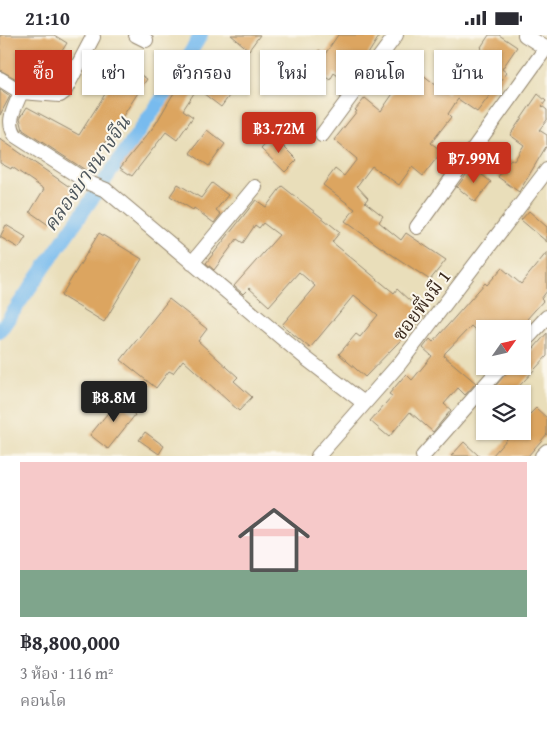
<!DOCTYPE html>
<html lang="th">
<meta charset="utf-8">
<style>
body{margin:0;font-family:"Gentium Book Plus","Noto Serif Thai",serif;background:#f7f7f7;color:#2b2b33;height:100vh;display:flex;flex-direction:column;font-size:19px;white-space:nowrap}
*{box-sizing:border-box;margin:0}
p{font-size:16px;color:#7c7c81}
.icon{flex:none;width:28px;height:28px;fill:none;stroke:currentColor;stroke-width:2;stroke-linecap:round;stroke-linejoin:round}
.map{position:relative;height:421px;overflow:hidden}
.drawer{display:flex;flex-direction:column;background:#fff;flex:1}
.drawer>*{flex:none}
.top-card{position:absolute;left:15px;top:15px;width:518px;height:45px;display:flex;gap:10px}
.needle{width:32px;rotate:56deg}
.tools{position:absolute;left:476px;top:285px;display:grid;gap:10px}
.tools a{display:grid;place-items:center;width:55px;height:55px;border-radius:0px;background:#fff;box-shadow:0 1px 4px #0004;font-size:25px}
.price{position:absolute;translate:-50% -42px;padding:0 11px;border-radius:5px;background:#c8321e;color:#fff;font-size:16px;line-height:32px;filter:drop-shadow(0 1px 2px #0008)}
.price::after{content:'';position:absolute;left:50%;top:30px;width:15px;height:11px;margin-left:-8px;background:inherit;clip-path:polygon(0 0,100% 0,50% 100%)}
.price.selected{background:#222;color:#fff}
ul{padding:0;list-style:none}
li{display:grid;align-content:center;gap:10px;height:265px;padding:0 20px}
li span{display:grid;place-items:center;height:155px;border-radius:0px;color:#555}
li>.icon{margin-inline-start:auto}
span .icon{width:90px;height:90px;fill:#fffc;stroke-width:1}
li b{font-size:21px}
.chip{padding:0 18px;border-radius:0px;background:#fff;box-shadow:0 1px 4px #0004;font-size:18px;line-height:45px}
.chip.selected{background:#c8321e;color:#fff}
.status{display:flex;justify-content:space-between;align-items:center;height:35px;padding:0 25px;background:#fff;direction:ltr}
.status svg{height:14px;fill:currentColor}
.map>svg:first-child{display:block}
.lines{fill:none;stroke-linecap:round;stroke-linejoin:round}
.canal{stroke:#78bbee;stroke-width:14}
.building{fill:#dca561}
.street-casing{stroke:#92846c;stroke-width:16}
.street{stroke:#fff;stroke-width:14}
.labels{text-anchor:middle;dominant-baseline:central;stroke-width:4;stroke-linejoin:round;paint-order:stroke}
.street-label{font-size:19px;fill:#3b2a1e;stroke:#fbf7ec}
.water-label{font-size:20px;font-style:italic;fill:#4d565c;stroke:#fbf7ec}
</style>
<div class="status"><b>21:10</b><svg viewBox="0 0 49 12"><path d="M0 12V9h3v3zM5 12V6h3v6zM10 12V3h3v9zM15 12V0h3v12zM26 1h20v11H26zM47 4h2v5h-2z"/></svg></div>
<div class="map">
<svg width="547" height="421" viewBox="0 0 547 421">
<rect width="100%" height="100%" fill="#fbf7ec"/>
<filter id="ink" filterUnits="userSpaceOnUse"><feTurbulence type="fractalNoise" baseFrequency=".02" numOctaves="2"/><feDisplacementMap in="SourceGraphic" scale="10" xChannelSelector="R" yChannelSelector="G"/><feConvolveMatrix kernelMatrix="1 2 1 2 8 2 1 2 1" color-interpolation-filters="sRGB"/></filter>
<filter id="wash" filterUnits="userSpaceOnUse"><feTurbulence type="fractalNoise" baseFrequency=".0096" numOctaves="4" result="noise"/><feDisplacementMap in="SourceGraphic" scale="20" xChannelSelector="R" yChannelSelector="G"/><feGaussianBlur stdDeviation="1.12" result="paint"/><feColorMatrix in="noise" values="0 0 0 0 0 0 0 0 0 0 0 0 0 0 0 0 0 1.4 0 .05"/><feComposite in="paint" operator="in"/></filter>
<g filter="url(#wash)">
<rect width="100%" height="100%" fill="#e9deba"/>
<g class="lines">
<!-- canal -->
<path class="canal" d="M0,296l165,-237 36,-59"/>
</g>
<g id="blocks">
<!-- building -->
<path class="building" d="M0,0h54l13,8 -14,22 -17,-10 -16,26 -20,-11z
M231,0h29l-11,15z
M338,0h42l-31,49 -15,-11 -4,7 -21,-14 10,-16 6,4z
M489,0h10l18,12 -15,22 5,4 -30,39 -19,-13 -10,15 3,3 -20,26 11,8 -19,25 -11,-9 -13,18 -27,-19 -15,20 11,12 -3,4 18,14 -4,6 22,18 5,-7 40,27 -16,20 -54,-36 -31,-23 10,-12 -32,-24 12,-16 9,7 13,-17 -23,-19 23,-29 -2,-1 10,-12 16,13 31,-45 35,28 35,-46 -1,-1z
M110,20l37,24 -60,92 -64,-41 -3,-12 7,-11 52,28 35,-55 -14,-9z
M185,39l15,10 -17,26 10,7 -16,23 -11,-8 -34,44 -12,-8 35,-43z
M208,44l21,17 -8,11 -22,-17z
M0,54l10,7 -10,19z
M538,59l8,7 -4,5 5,4v10l-8,10 8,5v10l-28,47 -21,-15 13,-18 3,2 10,-16 -14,-10z
M207,95l18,14 -16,22 -19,-13z
M273,101l24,24 -12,12 -24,-23z
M0,104l74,51 -24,36 -20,-14 14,-23 -32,-22 -1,2 -11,-6z
M472,132l19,15 -16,20 -18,-15z
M212,148l16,12 -12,15 5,4 -7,9 -20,-15 -1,2 -23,-14 8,-12 23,14z
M282,151l58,46 -8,10 62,51 3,-4 28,26 -60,62 -26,-23 17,-20 4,3 18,-22 -24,-20 -44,53 -28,-23 33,-39 -16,-14 -30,34 -20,-18 -6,6 -9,-8 45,-51 -16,-12 -4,5 -4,-3 -12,18 -6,-4 -23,31 -8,-7 50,-63 10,7z
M529,176l18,16v15l-26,-22z
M6,190l20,12 -7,11 -19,-11z
M99,198l43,26 -38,63 -43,-26z
M547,217v39l-6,8 2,2 -16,18 3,3 -6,7h-39v10l-14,-13 -26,27 -1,3 32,27 -11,12 -7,-7 -14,16 7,6 -18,22 -23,-20 -21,25 -19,-16 22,-25 -3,-2 17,-20 6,6 20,-24 -9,-8 7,-9 3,3 52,-59 2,2 15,-17 19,16z
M169,264l38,30 -9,12 40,36 -4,4 18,16 -13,14 -56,-51 -10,13 -4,-2 -13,17 -35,-28z
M547,298v23l-35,38h-23l23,-28h10v-13l6,2z
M124,358l8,6 -6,8 9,8 -27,34 -18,-14z
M536,373l11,10v16l-19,22h-36l22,-25h8v-9z
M145,397l19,14 -5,8 -20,-14z
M464,407l15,14h-28z"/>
</g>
</g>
<g filter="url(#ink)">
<use href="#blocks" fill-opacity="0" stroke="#92846c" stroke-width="1"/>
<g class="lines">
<!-- street casing -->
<g class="street-casing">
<path id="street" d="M136,0l10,5
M525,0l22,14
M0,44l21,13c-6,16 -16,29 -5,44l73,47 17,7 202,170 56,43
M21,57l39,3 4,-3 29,-55
M322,100l74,-100
M417,192l129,-179
M192,228l63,-76
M522,309l25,-27
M318,421l82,-93 147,-193
M423,421l79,-90
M542,421l5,-5"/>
</g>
<!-- street -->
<use href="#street" class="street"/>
</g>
</g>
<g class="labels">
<!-- street labels -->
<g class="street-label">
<text transform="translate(421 270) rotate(-53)">ซอยพึ่งมี 1</text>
</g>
<!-- water labels -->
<g class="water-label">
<text transform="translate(86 138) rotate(-55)">คลองบางนางจีน</text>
</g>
</g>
</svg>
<div class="tools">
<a><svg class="needle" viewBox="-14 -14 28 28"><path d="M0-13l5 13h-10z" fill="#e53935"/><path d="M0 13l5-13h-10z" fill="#7c7c81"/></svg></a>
<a><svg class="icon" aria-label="layers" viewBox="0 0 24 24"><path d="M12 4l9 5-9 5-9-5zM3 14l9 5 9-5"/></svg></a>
</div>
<b class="price" style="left:279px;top:119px">฿3.72M</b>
<b class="price" style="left:474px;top:149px">฿7.99M</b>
<b class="price selected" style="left:114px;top:388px">฿8.8M</b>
<div class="top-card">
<a class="chip selected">ซื้อ</a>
<a class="chip">เช่า</a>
<a class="chip">ตัวกรอง</a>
<a class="chip">ใหม่</a>
<a class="chip">คอนโด</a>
<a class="chip">บ้าน</a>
</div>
</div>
<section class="drawer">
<ul>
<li><span style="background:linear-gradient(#f6c9c9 70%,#7fa58c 0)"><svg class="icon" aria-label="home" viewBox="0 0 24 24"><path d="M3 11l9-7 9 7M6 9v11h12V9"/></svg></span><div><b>฿8,800,000</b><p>3 ห้อง · 116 m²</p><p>คอนโด</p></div></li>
</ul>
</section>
